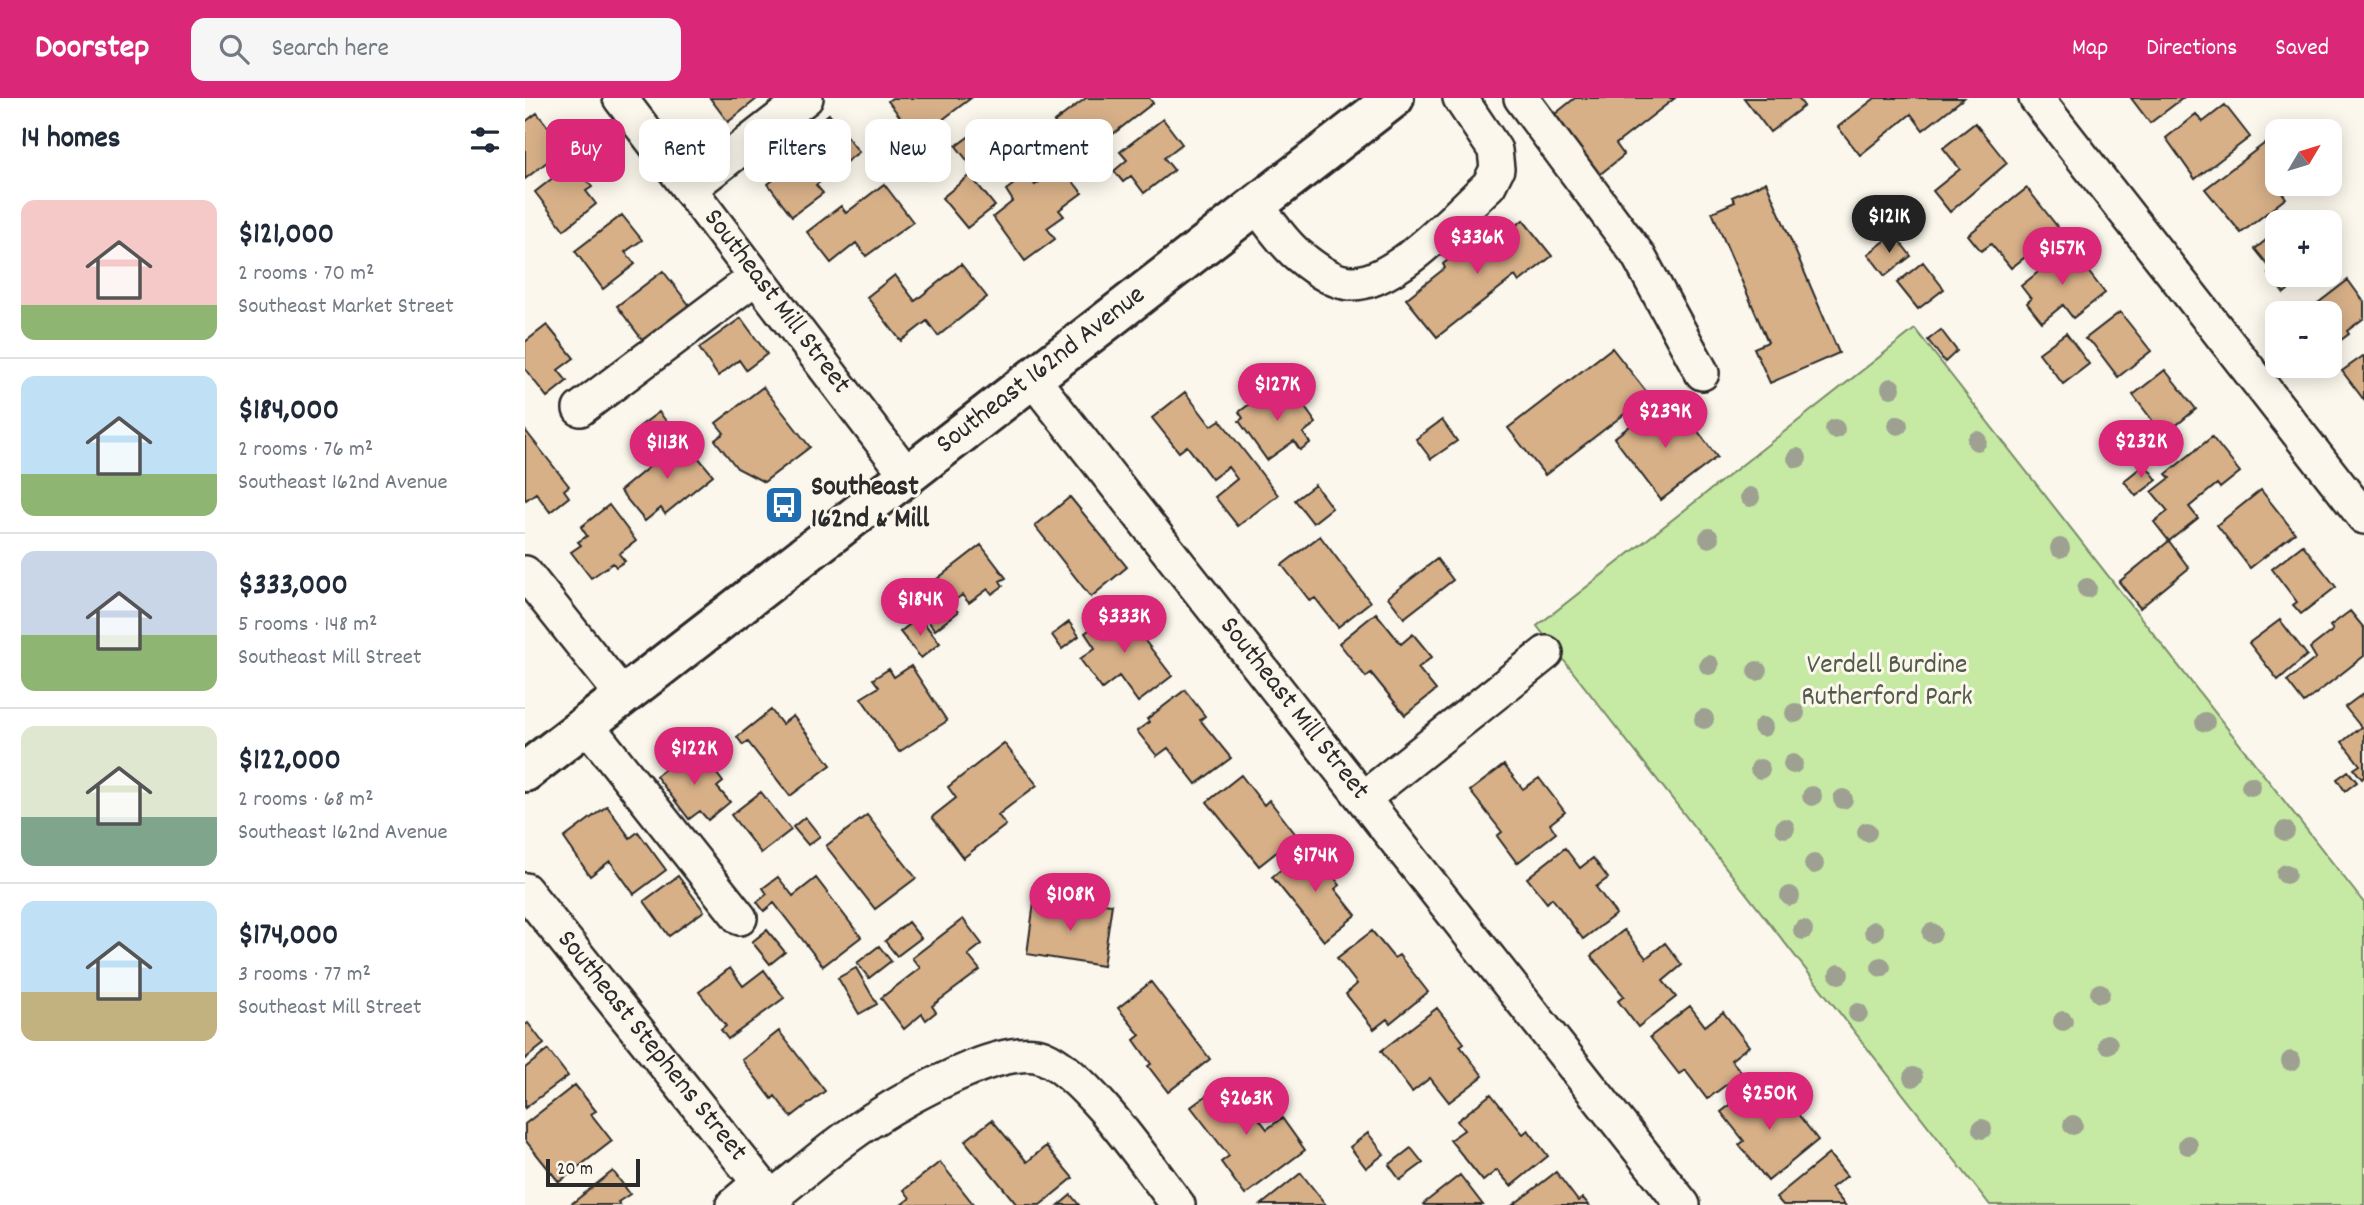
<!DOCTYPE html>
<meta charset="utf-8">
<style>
body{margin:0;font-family:Dekko,sans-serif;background:#f6f6f7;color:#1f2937;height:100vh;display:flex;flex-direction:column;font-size:26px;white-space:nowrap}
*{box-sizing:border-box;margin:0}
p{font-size:23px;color:#747a83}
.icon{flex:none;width:38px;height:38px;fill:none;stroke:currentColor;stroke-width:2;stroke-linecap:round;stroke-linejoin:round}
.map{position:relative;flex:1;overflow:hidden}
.side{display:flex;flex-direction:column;background:#fff;width:525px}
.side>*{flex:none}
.banner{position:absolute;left:21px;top:21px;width:665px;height:63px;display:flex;gap:14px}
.needle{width:46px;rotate:52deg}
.fabs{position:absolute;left:1740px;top:21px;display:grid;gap:14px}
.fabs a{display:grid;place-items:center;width:77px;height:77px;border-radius:14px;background:#fff;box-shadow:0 4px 18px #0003;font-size:35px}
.scale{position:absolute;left:21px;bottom:18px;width:94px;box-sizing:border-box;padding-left:7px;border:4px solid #2b2b2b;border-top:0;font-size:19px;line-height:24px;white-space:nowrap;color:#2b2b2b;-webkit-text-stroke:5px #fbf7ec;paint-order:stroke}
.price{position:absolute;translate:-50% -60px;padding:0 16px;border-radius:24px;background:#db2777;color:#fff;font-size:23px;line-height:46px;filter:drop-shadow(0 2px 4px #0008)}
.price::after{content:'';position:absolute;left:50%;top:42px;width:21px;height:16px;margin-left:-10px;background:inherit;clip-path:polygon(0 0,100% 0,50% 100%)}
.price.active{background:#222;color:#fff}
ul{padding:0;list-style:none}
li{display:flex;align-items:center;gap:21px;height:175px;padding:0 21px}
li+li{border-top:2px solid #e0e1e3}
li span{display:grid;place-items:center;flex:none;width:196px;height:140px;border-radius:14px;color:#555}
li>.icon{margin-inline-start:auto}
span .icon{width:84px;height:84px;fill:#fffc;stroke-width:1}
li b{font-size:30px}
h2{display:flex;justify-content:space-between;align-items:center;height:84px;padding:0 21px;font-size:30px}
.pill{padding:0 24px;border-radius:14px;background:#fff;box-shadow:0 4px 18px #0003;font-size:24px;line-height:63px}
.pill.active{background:#db2777;color:#fff}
header{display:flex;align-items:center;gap:42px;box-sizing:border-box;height:98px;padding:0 35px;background:#db2777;color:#fff}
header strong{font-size:33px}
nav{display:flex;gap:38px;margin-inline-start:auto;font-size:24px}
.search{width:490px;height:63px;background:#f6f6f7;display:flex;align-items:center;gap:18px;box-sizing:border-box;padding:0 24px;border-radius:14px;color:#747a83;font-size:26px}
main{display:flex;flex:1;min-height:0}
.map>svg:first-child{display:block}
.green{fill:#c6eaa4;stroke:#788a68;stroke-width:2}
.building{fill:#d7b088;stroke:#2b2b2b;stroke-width:2}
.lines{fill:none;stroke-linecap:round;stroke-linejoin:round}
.minor-casing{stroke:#2b2b2b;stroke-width:38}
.major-casing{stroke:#2b2b2b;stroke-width:44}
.minor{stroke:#fbf7ec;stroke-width:33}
.major{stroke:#fbf7ec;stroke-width:38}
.tree{fill:#9ea192}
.labels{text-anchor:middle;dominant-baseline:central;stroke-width:6;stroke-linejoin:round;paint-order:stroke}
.street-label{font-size:28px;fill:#2b2b2b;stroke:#fbf7ec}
.poi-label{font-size:28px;font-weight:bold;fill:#2b2b2b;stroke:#fbf7ec;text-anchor:start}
.park-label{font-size:28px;fill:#525b49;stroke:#fbf7ec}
</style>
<header>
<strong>Doorstep</strong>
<div class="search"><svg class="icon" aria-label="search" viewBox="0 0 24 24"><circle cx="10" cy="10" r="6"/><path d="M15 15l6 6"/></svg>Search here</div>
<nav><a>Map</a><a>Directions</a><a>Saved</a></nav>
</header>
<main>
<section class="side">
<h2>14 homes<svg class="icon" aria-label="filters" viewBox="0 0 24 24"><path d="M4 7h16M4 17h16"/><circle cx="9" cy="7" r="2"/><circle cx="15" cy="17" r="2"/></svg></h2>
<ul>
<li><span style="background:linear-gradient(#f6c9c9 75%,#8fb573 0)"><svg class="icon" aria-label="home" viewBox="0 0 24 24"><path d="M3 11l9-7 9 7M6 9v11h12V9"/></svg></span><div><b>$121,000</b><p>2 rooms · 70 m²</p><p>Southeast Market Street</p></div></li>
<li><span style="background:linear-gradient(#bfe0f5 70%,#8fb573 0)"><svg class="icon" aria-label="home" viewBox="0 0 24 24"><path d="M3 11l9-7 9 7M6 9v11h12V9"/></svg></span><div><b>$184,000</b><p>2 rooms · 76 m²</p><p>Southeast 162nd Avenue</p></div></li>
<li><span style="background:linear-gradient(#c9d6e8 60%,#8fb573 0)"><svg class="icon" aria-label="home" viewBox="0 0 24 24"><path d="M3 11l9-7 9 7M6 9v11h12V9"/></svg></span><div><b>$333,000</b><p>5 rooms · 148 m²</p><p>Southeast Mill Street</p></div></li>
<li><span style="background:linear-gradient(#dfe7d0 65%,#7fa58c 0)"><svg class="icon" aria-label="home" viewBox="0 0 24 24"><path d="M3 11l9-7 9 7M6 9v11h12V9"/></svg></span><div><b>$122,000</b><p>2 rooms · 68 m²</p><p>Southeast 162nd Avenue</p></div></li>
<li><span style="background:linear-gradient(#bfe0f5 65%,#c2b280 0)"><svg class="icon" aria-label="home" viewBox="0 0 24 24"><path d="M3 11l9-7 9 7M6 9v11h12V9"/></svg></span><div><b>$174,000</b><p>3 rooms · 77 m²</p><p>Southeast Mill Street</p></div></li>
</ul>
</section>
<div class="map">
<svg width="1839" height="1107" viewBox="0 0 1839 1107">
<rect width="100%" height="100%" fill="#fbf7ec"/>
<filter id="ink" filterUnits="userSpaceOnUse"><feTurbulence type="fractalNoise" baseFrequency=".0143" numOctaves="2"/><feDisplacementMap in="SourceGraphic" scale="14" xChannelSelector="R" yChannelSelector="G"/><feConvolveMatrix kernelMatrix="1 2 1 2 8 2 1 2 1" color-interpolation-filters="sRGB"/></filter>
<g filter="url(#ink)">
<!-- green -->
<path class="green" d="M1390,231l449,574v302h-374l-453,-579z"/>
<!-- building -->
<path class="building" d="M185,0h48l-30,24z
M367,0h79l-54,41 -29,-38z
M561,0h63l4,5 -71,55 -28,-36z
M1050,0h100l-59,46 8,11 -30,24 -44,-61z
M1219,0h54l6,8 -34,26z
M1350,0h89l-41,32 -12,-16 -51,41 -22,-28z
M1606,0h52l-33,25z
M1700,7l25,32 -55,42 -29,-41 30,-24 7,8z
M12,15l28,35 -40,31v-57z
M304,16l30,38 -43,33 7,8 -31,23 -24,-32 26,-20 -11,-14z
M638,21l19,25 -18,14 10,12 -30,23 -13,-17 -8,6 -9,-11 13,-11 -7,-8z
M1450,25l32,40 -57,49 -17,-21 27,-22 -17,-21z
M457,29l20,26 -25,20 -21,-27z
M1752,36v44l-4,3 13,17 -45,35 -36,-44z
M48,64l19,25 -6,4 10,13 -32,26 -29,-38z
M536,68l21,27 -23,17 5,6 -17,12 8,11 -30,22 -32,-44 20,-16 -7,-11 21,-16 8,11z
M445,77l25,31 -28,22 -25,-30z
M1241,84l73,171 -69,30 -16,-35 14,-6 -56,-130 23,-10 -3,-5z
M359,86l29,38 -47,34 -10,-13 -25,20 -24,-31 34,-26 5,7z
M1502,90l33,42 -49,38 -20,-24 -10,7 -13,-16z
M97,117l20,25 -17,12 10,12 -32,25 -28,-38z
M998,122l29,36 -33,26 -4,-6 -78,61 -31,-38 39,-31 -2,-4 32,-26 5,5 14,-11 5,7z
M1752,133v44h30l-23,18 -16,-19 4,-4 -17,-21z
M1369,136l17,22 -26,20 -17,-22z
M1544,149l36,46 -32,25 -10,-13 -21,17 -15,-19 4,-4 -10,-13z
M1398,164l21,27 -26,20 -21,-26z
M436,166l26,33 -49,39 -11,-15 -26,20 -34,-44 28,-22 20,26z
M138,173l27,35 -46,36 -27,-36z
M1823,182l16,22v16l-17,13 2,3 -20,15v-36h-24z
M1595,214l31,39 -33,26 -25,-33 -8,-5z
M216,220l26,36 -21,16 -7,-10 -21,16 -19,-28z
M22,227l27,33 -16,12 9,11 -20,16 -22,-28v-27z
M1416,232l16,21 -12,11 -17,-22z
M1541,235l23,31 -26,20 -24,-31z
M1087,250l37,47 -104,80 -37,-47z
M1838,258l1,1v43l-22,-29z
M1640,272l31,39 -40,33 -12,-16 8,-6 -19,-25z
M764,287l27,38 -13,10 7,10 -10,7 -6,-9 -27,19 -28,-39 4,-3 -4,-6 20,-15 5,7z
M238,289l47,60 -46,35 -27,-14 -22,-28 9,-7 -8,-10z
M660,294l26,34 9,-6 58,75 -40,31 -23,-29 22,-18 -9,-12 -16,12 -25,-33 -8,6 -27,-34z
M1137,304l24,31 8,-7 23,31 -56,43 -47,-62z
M134,314l18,23 -20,15 -18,-23z
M917,322l15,21 -26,18 -15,-20z
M0,332l44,56 -5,4 5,7 -19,15 -14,-19 -10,7 -1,-2z
M1687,339l28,35 -20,16 -3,-4 -28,23 9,11 -29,23 -15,-19 14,-11 -16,-19 18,-14 -4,-4z
M158,341l30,36 -48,39 -4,-6 -16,13 -25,-30z
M1620,366l12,16 -21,16 -12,-15z
M790,387l17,23 -19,15 -18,-23z
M1736,392l34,43 -45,35 -33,-43z
M545,399l57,70 -36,30 -56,-71z
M84,407l27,36 -17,13 6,7 -9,6 -3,-4 -22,15 -20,-26 10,-7 -3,-3 9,-6 -6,-9z
M795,438l50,66 -32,25 -23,-29 -5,3 -28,-36z
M1644,443l20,27 -49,40 -21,-26z
M456,447l25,33 -6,3 3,5 -11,8 -4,-5 -19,14 -7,-8 -8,6 -17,-22z
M1778,447l33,42 -35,27 -8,-9 4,-3 -25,-33z
M912,461l16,21 -49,38 -16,-21z
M415,492l18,22 -23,18 -17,-22z
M598,506l20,26 -4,3 33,43 -34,26 -19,-26 -17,13 -22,-30 15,-11 -10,-15z
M1825,513l14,17v28l-60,47 -17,-22 29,-23 -6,-10 23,-18 -3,-4z
M851,515l25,31 12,-10 19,23 -14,11 18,22 -31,25 -34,-42 -5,4 -27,-34z
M394,519l21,26 -19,15 -21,-26z
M1755,522l27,35 -29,25 -29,-37z
M544,524l10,14 -17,13 -10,-14z
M386,568l36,55 -48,31 -38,-54 18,-11 -6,-8 16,-10 5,8z
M660,592l20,26 -5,4 31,38 -35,26 -28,-36 -11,8 -20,-25 12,-9 -2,-3z
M1839,595v84l-2,2 -8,-10 6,-4 -18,-23 19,-15 -16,-20z
M246,612l11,14 11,-8 38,49 -41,31 -42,-54 -5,3 -6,-8z
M479,645l33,42 -39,30 8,10 -43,33 -31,-41 24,-19 -8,-11z
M165,652l16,20 5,-4 12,16 -6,5 13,15 -22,18 -8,-9 -11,8 -33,-43z
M979,667l19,24 16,-11 26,34 -15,12 6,9 -39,30 -20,-27 5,-4 -32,-41z
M1823,673l9,11 -12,9 -8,-12z
M716,677l23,30 5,-5 28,36 -38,30 -52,-64z
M236,694l30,38 -30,23 -30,-38z
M82,708l23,32 8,-6 28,38 -32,24 -24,-33 -20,15 -26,-38z
M342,717l49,63 -41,31 -49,-63z
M280,719l15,19 -12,9 -15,-18z
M785,749l30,38 -5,4 21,26 -32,26 -52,-64z
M1040,750l15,20 13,-10 15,20 -12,9 20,27 -33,25 -31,-41 -5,5 -20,-25z
M153,778l26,35 -35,25 -25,-35z
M253,779l15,19 23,-18 45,59 -38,29 -49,-63 -10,8 -7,-9 10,-8 -4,-6z
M509,804l61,9 1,-9 16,2 -9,62 -76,-12z
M438,821l19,25 -14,11 12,15 -48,36 4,6 -10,8 -4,-6 -18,15 -23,-31 39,-30 -8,-10z
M383,824l13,16 -24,18 -12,-15z
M242,832l18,22 -15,12 -18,-22z
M1099,832l22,28 19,-15 17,22 -19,16 13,16 -38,30 -20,-26 6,-5 -33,-40z
M847,833l22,27 5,-3 29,37 -38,31 -3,-4 -13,10 -28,-35 11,-10 -20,-26z
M354,848l12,15 -22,17 -12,-15z
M205,870l13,18 21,-16 20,28 -56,41 -7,-9 5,-4 -27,-34z
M331,870l21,36 -18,10 -21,-36z
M626,884l59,77 -42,33 -20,-26 3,-2 -17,-24 6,-5 -22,-27z
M1165,908l15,20 18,-14 26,34 -18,14 11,13 -35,26 -22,-29 -6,4 -29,-37z
M912,910l27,35 -4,3 23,30 -34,26 -19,-24 -18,14 -31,-41z
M3,925l16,21 -19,15v-34z
M254,933l46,60 -34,26 -16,-21 -3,3 -30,-39z
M23,952l20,26 -43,32v-40z
M704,981l38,50 15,-11 23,32 -60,45 -24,-33 8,-6 -38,-49z
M50,987l21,26 -5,3 21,27 -53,41 -34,-42v-16z
M1231,987l19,25 12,-10 31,40 -50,41 -29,-36 5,-4 -23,-29z
M966,996l32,40 5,-4 20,26 -37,30 -14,-16 -14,11 -33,-41 14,-10 -7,-9z
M467,1022l35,42 19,-16 27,32 -33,27h-23l-52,-64z
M843,1035l16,21 -18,14 -16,-21z
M886,1050l12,15 -23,17 -11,-15z
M1304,1056l18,22 -16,12 14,17h-62l-7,-8z
M415,1064l34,43h-73l9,-7 -6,-8z
M88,1073l17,23 -12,8 2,3h-50z
M1031,1074l22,29 5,-3 6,7h-76z
M776,1075l25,32h-65z
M935,1077l23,30h-59l-1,-1z
M546,1097l8,10h-20z"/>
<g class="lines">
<!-- minor casing -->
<g class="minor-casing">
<g id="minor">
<path id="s1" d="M95,0l287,377"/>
<path d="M996,0l117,157 64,118"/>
<path d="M1511,0l328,419"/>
<path d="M164,91l117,-91"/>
<path d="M731,107c13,16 26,37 42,50 13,11 34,27 52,28 44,3 107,-69 139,-98l8,-16 -2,-19 -35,-52"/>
<path id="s2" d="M507,280l651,827"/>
<path d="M55,311l176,-132"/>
<path d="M0,475l98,123"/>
<path d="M61,626l154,194"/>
<path d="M839,700l182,-145"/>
<path id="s3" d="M0,792l252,315"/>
<path d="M246,1100c33,-26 66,-56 101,-78 34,-22 132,-78 171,-63 44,18 105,109 135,148"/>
<path d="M208,1107l26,-22"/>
</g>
</g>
<!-- major casing -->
<g class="major-casing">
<g id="major">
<path id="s4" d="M0,674l869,-674"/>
</g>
</g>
<!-- minor -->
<use href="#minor" class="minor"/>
<!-- major -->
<use href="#major" class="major"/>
</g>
<!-- trees -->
<g class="tree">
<circle cx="1366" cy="290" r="10"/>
<circle cx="1373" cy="327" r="10"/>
<circle cx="1310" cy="331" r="10"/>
<circle cx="1452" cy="343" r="10"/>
<circle cx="1272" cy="360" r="10"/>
<circle cx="1225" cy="399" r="10"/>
<circle cx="1184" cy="440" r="10"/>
<circle cx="1535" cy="450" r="10"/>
<circle cx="1562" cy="490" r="10"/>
<circle cx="1184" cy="567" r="10"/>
<circle cx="1232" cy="573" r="10"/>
<circle cx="1270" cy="615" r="10"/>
<circle cx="1179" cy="621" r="10"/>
<circle cx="1680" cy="624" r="10"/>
<circle cx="1238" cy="629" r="10"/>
<circle cx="1268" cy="666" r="10"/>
<circle cx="1235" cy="671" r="10"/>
<circle cx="1726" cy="688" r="10"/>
<circle cx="1287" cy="698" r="10"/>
<circle cx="1318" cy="701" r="10"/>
<circle cx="1260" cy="730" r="10"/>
<circle cx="1760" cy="733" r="10"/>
<circle cx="1342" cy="734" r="10"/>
<circle cx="1289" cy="766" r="10"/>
<circle cx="1761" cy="776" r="10"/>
<circle cx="1265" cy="798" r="10"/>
<circle cx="1278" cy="832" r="10"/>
<circle cx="1349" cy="833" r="10"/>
<circle cx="1407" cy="835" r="10"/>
<circle cx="1356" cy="869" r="10"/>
<circle cx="1314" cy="876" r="10"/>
<circle cx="1575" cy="895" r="10"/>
<circle cx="1333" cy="915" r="10"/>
<circle cx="1538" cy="923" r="10"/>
<circle cx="1583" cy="946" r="10"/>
<circle cx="1766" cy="963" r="10"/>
<circle cx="1388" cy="979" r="10"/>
<circle cx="1548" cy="1027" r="10"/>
<circle cx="1457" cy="1031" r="10"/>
<circle cx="1663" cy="1047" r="10"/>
</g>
</g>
<!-- icons -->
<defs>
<g id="bus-square" transform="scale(2.0125)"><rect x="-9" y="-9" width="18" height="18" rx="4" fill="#1f6fb2" stroke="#fbf7ec"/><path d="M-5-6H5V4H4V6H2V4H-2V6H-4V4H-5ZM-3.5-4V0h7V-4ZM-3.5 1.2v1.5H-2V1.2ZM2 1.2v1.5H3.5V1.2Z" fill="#fff"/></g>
</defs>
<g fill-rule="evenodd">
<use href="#bus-square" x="259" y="407"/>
</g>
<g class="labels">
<!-- street labels -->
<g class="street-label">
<text stroke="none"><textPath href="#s1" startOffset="257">Southeast Mill Street</textPath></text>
<text stroke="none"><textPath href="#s4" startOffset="654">Southeast 162nd Avenue</textPath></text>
<text stroke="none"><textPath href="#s2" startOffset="422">Southeast Mill Street</textPath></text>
<text stroke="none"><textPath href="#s3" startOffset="201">Southeast Stephens Street</textPath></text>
</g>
<!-- poi labels -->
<g class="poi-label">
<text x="286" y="391">Southeast<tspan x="286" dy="32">162nd &amp; Mill</tspan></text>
</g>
<!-- park labels -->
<g class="park-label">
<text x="1362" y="569">Verdell Burdine<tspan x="1362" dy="32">Rutherford Park</tspan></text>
</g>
</g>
</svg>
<div class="fabs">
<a><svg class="needle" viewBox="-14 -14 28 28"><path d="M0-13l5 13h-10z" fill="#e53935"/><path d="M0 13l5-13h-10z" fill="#747a83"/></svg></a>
<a>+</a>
<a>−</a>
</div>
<div class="scale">20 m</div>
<b class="price active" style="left:1364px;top:157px">$121K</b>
<b class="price" style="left:952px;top:178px">$336K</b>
<b class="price" style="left:1537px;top:189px">$157K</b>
<b class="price" style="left:752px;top:325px">$127K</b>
<b class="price" style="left:1140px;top:352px">$239K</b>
<b class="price" style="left:1616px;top:382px">$232K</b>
<b class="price" style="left:142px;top:383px">$113K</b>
<b class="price" style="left:395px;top:540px">$184K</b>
<b class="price" style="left:599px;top:557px">$333K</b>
<b class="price" style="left:169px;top:689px">$122K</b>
<b class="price" style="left:790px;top:796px">$174K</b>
<b class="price" style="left:545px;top:835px">$108K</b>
<b class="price" style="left:1244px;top:1034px">$250K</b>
<b class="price" style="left:721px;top:1039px">$263K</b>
<div class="banner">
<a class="pill active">Buy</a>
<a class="pill">Rent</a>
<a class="pill">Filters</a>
<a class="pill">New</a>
<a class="pill">Apartment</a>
</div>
</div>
</main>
